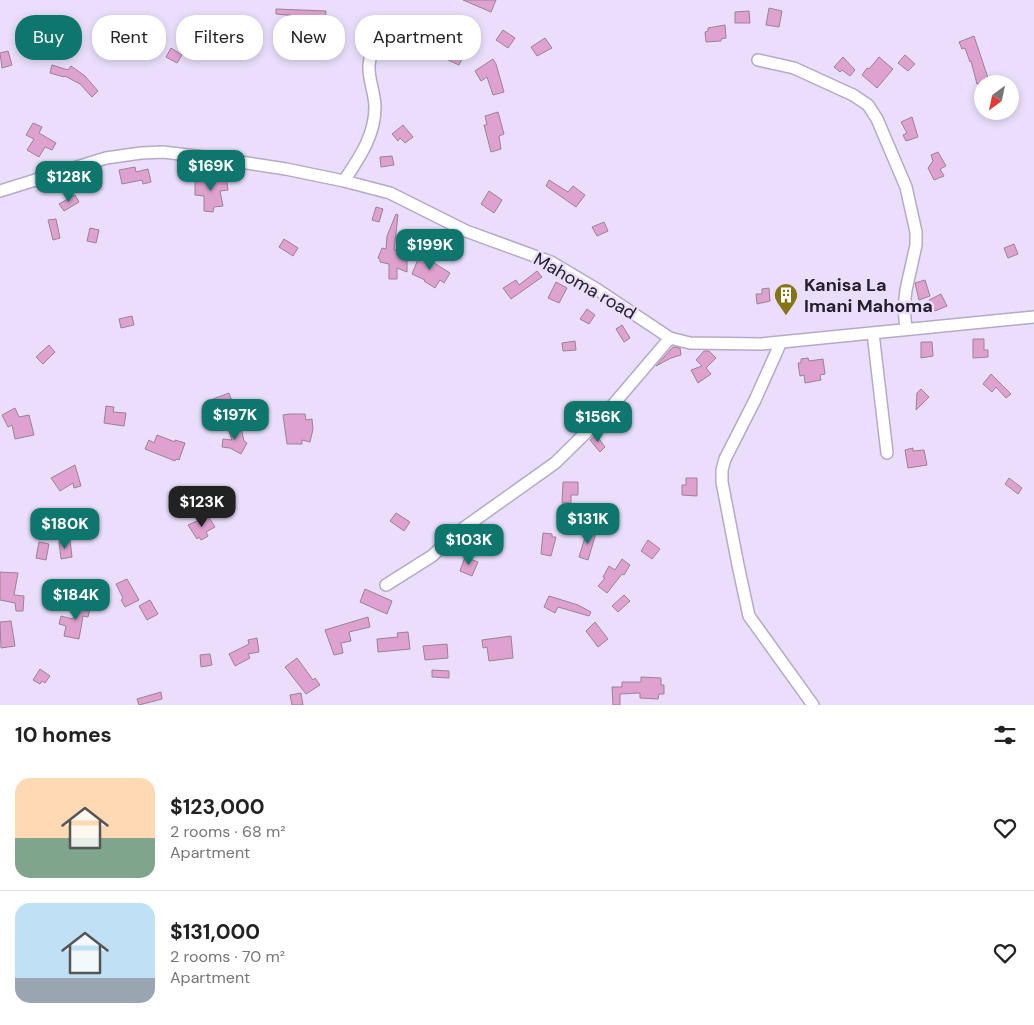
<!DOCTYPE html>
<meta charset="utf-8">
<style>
body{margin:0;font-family:"DM Sans",sans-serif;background:#f6f6f6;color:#222;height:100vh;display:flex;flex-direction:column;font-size:19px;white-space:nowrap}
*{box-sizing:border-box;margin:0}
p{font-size:16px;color:#767676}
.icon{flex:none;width:28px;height:28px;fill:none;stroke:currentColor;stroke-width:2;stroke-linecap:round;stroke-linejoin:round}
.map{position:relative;height:705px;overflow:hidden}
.sheet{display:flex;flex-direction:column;background:#fff;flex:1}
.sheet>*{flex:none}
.top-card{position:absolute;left:15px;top:15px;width:500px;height:45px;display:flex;gap:10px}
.needle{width:32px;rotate:213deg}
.buttons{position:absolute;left:974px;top:75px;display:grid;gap:10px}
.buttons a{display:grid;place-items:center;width:45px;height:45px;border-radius:50%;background:#fff;box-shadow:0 2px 8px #0003;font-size:25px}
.price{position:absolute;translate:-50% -42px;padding:0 11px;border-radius:10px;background:#0f766e;color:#fff;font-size:16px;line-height:32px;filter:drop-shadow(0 1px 2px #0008)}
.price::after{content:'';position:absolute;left:50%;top:30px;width:15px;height:11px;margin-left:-8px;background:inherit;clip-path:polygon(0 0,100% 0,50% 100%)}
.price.active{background:#222;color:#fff}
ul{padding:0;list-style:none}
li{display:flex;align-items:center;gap:15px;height:125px;padding:0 15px}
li+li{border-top:1px solid #e0e0e0}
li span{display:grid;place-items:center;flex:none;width:140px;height:100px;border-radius:15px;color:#555}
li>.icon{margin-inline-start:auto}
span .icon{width:60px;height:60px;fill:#fffc;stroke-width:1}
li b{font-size:21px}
h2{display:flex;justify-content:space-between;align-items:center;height:60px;padding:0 15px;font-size:21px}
.tag{padding:0 18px;border-radius:20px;background:#fff;box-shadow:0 2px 8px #0003;font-size:18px;line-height:45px}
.tag.active{background:#0f766e;color:#fff}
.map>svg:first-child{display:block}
.building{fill:#dfa2d0;stroke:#9b8195}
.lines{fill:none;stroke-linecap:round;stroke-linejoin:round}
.street-casing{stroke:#b5a9c6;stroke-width:14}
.street{stroke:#fff;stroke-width:11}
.labels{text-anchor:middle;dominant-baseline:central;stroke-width:5;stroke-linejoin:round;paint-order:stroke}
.poi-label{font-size:18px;font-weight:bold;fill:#25202b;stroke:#eadefc;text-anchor:start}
.street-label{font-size:18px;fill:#25202b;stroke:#eadefc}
</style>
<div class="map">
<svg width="1034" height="705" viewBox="0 0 1034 705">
<rect width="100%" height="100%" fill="#eadefc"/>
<!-- building -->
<path class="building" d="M463,0h33l-5,12z
M769,8l13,3 -3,16 -13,-2z
M276,9l50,2 -1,15 -16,-2v-7l-33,-3z
M749,11l1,12h-15v-11z
M725,25l1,13 -5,1v2l-15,1 -1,-10 3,-1v-3z
M503,30l12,8 -7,10 -12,-8z
M974,36l14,42 -4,1 2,5h-9l-6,-23 -1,1 -5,-14 -3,1 -3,-7z
M545,38l7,10 -15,8 -6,-9z
M171,48l11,7 -5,8 -11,-6z
M455,48l7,4 -3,6 3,1 -3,6 -11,-5z
M8,51l4,14 -10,3 -2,-15z
M905,55l10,9 -7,7 -10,-8z
M843,57l12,13 -5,6 -8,-6 -2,2 -6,-5z
M879,57l14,12 -16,19 -15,-13 5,-7 2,1z
M493,59l3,5 8,28 -11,3 -6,-18 -6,4 -6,-10z
M52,65l16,5 3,-4 14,10 13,15 -6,6 -12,-13 -15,-8 -1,1 -14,-4z
M498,112l6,22 -5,2 2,13 -10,3 -7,-27h3l-2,-9z
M912,117l6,20 -12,4 -3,-6 4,-2 -6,-11z
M33,123l9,4 -3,6 17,10 -4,7 -7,-3 -6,10 -12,-7 7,-11 -8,-4z
M403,125l10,12 -8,6 -5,-5 -2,3 -6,-7z
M938,152l8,14 -6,3 4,7 -10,4 -6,-12 5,-7 -2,-6z
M392,156l2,9 -13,2 -1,-10z
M135,167l1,5 12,-3 3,13 -8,2 -1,-4 -20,4 -3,-14z
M217,176h9l2,14 -8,1 3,15 -9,1 -1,5 -9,-1v-15l-9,-1v-16l23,1z
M549,180l19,12 5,-6 12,9 -9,12 -30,-21z
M489,191l13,9 -8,13 -13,-9z
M75,195l4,7 -15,9 -5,-7z
M376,207l7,2 -4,13 -7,-2z
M396,214l2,1 -4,35h13v22l-10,-4v11h-8v-15l-9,-2v-3l-2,-1 4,-10 4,1 1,-13z
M56,219l4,19 -7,2 -5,-20z
M604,222l4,9 -11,5 -5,-9z
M90,228l9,2 -3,13 -9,-2z
M284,239l14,9 -5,8 -14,-9z
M1014,244l4,10 -10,4 -4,-10z
M421,252l12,5 -2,4 19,12 -6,10 -4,-3 -5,8 -11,-7 1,-1 -13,-6z
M537,271l5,6 -31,22 -8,-11 13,-8 3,5z
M925,280l5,16 -11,4 -4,-17z
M556,282l11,6 -8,15 -11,-5z
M769,288l1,13 -13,3 -1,-10h6v-5z
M941,294l6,12 -12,5 -6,-11z
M587,309l8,6 -6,9 -9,-5z
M132,316l2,9 -13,3 -2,-9z
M622,325l8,13 -6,4 -8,-13z
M973,339h11v11h4v7l-15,1z
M575,341l1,9 -13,1 -1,-8z
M921,342h11l1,14 -12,2z
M49,345l6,7 -12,12 -7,-7z
M673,347l7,1 1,7 -10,3 -15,8z
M704,351h5l7,7 -10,10 5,6 -13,9 -7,-13 11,-4 -6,-6z
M808,358l1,3 14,-2 2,15 -5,1 1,5 -16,3 -1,-8 -4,1 -2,-13h3v-4z
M991,374l20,20 -5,4 -10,-11 -4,5 -9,-8z
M921,389l8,8 -13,13 1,-17z
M229,393l5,13 -16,6 -5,-13z
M624,404h5l-1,16h3l-1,7h-11l1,-11h-4z
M106,406l8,1 -1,5 13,1 -2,13 -20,-3z
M15,408l4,9 10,-2 5,20 -19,4 -3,-14 -4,2 -6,-12z
M290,414h15l1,6 6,-1 1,10 -3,13 -8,-2v4h-15l-4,-29z
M241,428l3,13 3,2 -6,11 -11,-6 -8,-1 1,-8 9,1 -3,-9z
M157,435l18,7v-2l10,3 -6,17 -3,-1 -1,2 -30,-12 4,-9 5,3z
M596,435l9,12 -5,5 -10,-12z
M913,448v3l11,-1 3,15 -19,3 -3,-18z
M75,465l6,21 -7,2 -1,-5 -13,8 -9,-13z
M686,478h11v18l-15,-1v-10h4z
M1009,478l13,10 -4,6 -13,-10z
M563,482h15v13h-7v8h-9z
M396,513l14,9 -6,9 -14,-10z
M208,516l7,11 -9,5 2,4 -7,4 -2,-3 -2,2 -9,-14z
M587,531l9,2 -8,27 -9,-3z
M543,533l9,1v3h4l-5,19 -10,-2z
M70,540l2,17 -11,2 -2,-17z
M648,540l12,9 -8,10 -11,-8z
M39,542l10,2 -3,16 -10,-2z
M465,557l13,5 -6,14 -12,-5z
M622,559l8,6 -6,10 -2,-1 -15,19 -9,-7 7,-8 -2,-1 6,-11 6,4z
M0,572l18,1 -4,22 10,1 -1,15h-7l-1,-8 -15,-3z
M127,579l12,21 -14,7 -4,-7 2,-2 -7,-14z
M365,589l27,12 -5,13 -27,-12z
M624,595l6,6 -12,11 -6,-6z
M90,596l3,1 -5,20 -5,-1 -4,23 -15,-3 2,-10 -7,-2 2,-8 12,3 3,-11 7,2z
M549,596l29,9 13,7 -2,4 -31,-9 -3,6 -11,-6z
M150,600l8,14 -11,6 -8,-14z
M368,617l2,10 -21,5 2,9 -10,2 2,10 -9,2 -9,-25z
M11,621l4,25 -14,2 -1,-26z
M595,622l13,17 -10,8 -12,-16z
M408,632l2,17 -32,3 -1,-13 21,-2 -1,-4z
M511,636l2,22 -24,3 -2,-14 -4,1 -1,-8z
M257,638l2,14 -11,2 2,4 -15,8 -6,-12 20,-10 -1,-4z
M447,644l1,14 -23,2 -2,-14z
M210,654l2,11 -11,2 -1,-12z
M297,658l16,22 2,-2 5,7 -14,9 -21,-27z
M40,669l10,7 -5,7 -3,-2 -2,3 -7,-4z
M432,670l17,1v7l-17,-1z
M641,677l20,1v7h3v9h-5l-1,5 -18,-1v-5l-20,1v11h-7l-1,-18h10v-5h19z
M161,692l1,7 -23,6 -2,-6z
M301,693l2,12h-11l-2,-10z"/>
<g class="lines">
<!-- street casing -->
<g class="street-casing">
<path id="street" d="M758,60l36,8 59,27 15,10 9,14 29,68 10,45v13l-10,45 -2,18 2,21
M344,181c15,-23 31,-45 31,-74 0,-14 -7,-28 -6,-42 1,-12 6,-22 12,-32
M0,191l106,-33 35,-5 22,-1 58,7 65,10 58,12 46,12 76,38 85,31 47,28 72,48 20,5 71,1 273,-27
M873,333l14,120
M781,342l-26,58 -30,59 -3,11v12l16,83 11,51 64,89
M386,585l46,-29 26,-24 97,-69 51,-50 64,-75"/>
</g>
<!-- street -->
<use href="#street" class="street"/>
</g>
<!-- icons -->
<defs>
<g id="building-pin" transform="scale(1.25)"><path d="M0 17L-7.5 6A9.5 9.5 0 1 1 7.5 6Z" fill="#857416" stroke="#eadefc"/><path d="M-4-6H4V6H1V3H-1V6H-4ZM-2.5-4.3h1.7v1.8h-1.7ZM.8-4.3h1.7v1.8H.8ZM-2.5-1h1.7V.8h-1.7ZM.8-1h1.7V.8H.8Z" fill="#fff"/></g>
</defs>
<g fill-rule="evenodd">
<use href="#building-pin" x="786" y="295"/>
</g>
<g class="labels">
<!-- poi labels -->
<g class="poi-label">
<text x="804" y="285">Kanisa La<tspan x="804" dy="21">Imani Mahoma</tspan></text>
</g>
<!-- street labels -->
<g class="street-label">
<text transform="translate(585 286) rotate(30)">Mahoma road</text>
</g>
</g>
</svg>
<div class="buttons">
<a><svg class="needle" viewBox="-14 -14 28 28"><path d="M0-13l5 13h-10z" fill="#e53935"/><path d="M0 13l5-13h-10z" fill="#767676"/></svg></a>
</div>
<b class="price" style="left:211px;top:192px">$169K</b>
<b class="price" style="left:69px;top:203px">$128K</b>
<b class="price" style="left:430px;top:271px">$199K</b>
<b class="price" style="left:235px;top:441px">$197K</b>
<b class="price" style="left:598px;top:443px">$156K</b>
<b class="price active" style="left:202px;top:528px">$123K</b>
<b class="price" style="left:588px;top:545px">$131K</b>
<b class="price" style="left:65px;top:550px">$180K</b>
<b class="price" style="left:469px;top:566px">$103K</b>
<b class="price" style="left:76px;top:621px">$184K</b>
<div class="top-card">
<a class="tag active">Buy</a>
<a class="tag">Rent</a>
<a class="tag">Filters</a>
<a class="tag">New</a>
<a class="tag">Apartment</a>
</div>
</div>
<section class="sheet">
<h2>10 homes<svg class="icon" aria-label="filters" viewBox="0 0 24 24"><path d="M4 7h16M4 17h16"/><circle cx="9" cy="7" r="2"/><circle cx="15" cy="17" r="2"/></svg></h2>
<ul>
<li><span style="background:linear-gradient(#ffd9b3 60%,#7fa58c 0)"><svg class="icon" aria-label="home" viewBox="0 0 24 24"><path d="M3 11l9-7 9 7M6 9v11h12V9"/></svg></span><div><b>$123,000</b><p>2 rooms · 68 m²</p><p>Apartment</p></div><svg class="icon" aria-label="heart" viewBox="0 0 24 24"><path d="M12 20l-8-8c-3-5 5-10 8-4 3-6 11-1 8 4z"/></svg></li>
<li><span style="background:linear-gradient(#bfe0f5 75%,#9aa5b1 0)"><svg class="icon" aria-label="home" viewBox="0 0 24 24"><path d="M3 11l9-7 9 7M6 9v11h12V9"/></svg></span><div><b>$131,000</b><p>2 rooms · 70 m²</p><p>Apartment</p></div><svg class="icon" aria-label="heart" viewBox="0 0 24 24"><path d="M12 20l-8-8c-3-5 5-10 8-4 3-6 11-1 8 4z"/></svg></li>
</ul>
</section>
